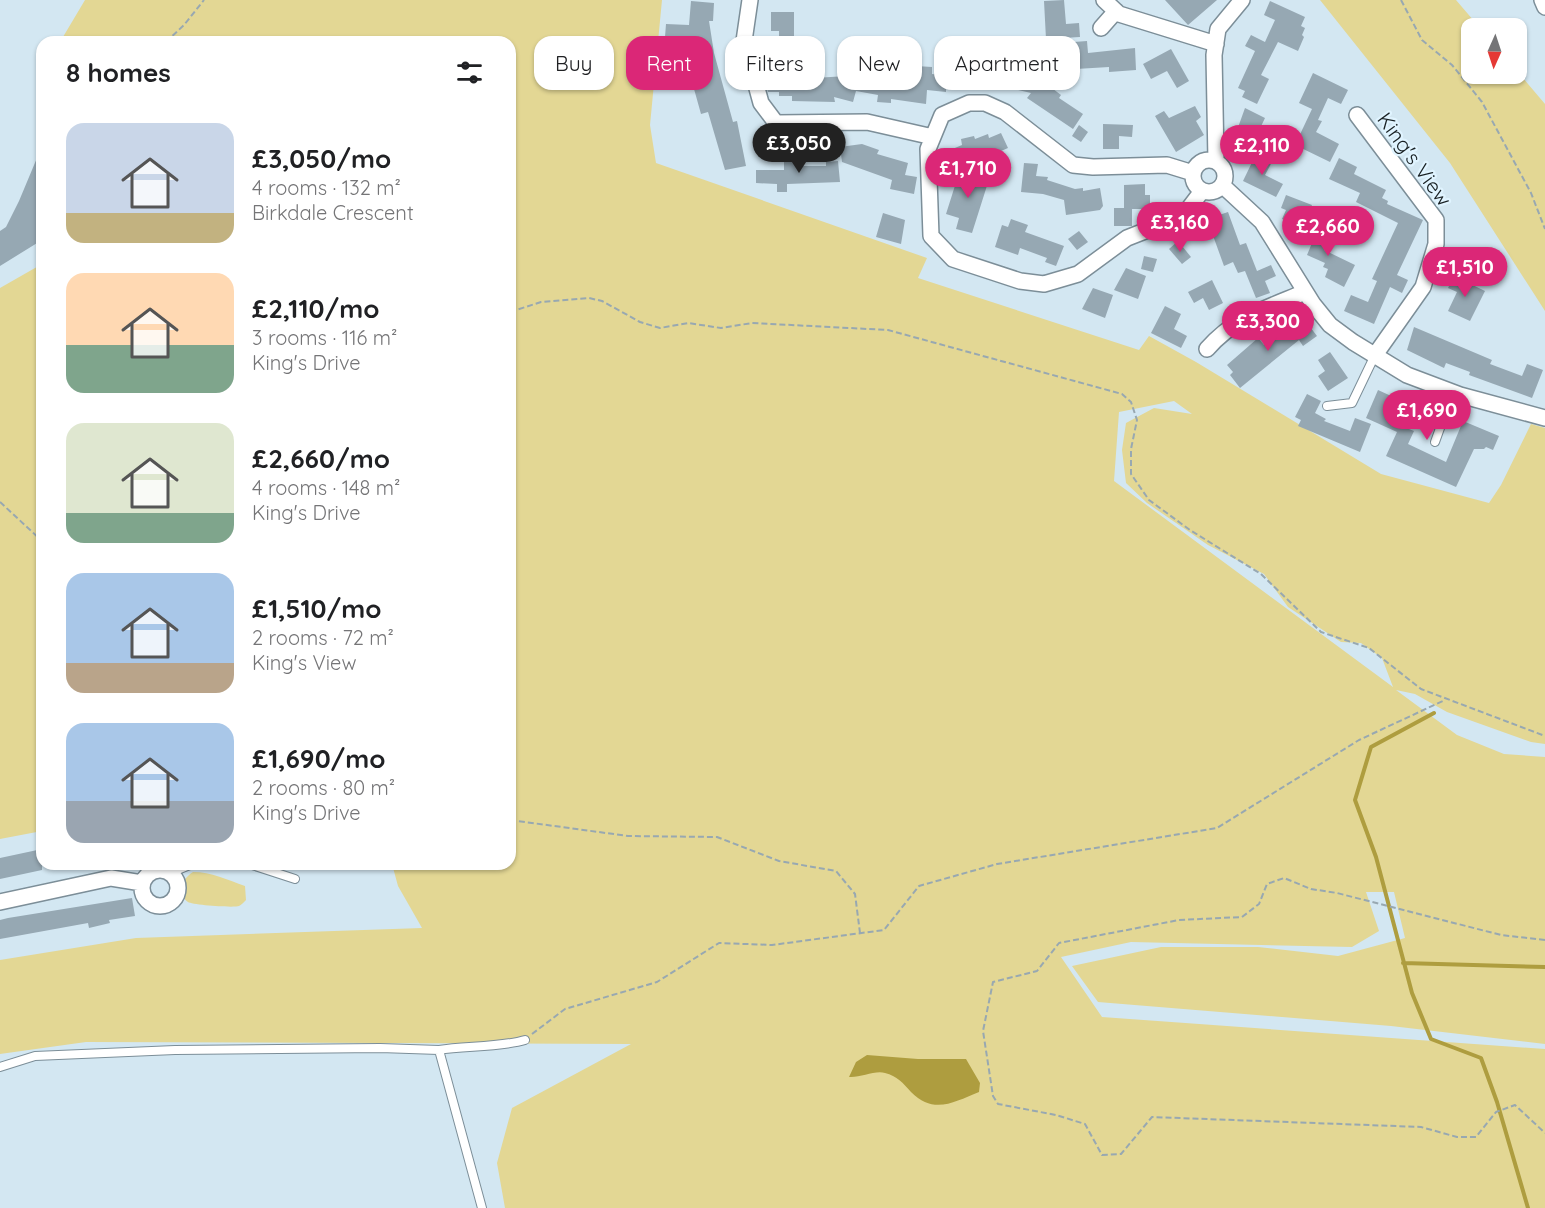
<!DOCTYPE html>
<meta charset="utf-8">
<style>
body{margin:0;font-family:Quicksand,sans-serif;background:#f2f2f2;color:#202124;height:100vh;display:flex;flex-direction:column;font-size:22px;white-space:nowrap}
*{box-sizing:border-box;margin:0}
p{font-size:20px;color:#757577}
.icon{flex:none;width:33px;height:33px;fill:none;stroke:currentColor;stroke-width:2;stroke-linecap:round;stroke-linejoin:round}
.map{position:relative;flex:1;overflow:hidden}
.panel{position:absolute;left:36px;top:36px;width:480px;height:834px;display:flex;flex-direction:column;background:#fff;border-radius:18px;box-shadow:0 2px 4px #0004}
.panel>*{flex:none}
.hud{position:absolute;left:534px;top:36px;width:570px;height:54px;display:flex;gap:12px}
.needle{width:39px;rotate:183deg}
.fabs{position:absolute;left:1461px;top:18px;display:grid;gap:12px}
.fabs a{display:grid;place-items:center;width:66px;height:66px;border-radius:12px;background:#fff;box-shadow:0 2px 4px #0004;font-size:30px}
.price{position:absolute;translate:-50% -51px;padding:0 14px;border-radius:21px;background:#db2777;color:#fff;font-size:20px;line-height:39px;filter:drop-shadow(0 2px 3px #0008)}
.price::after{content:'';position:absolute;left:50%;top:36px;width:18px;height:14px;margin-left:-9px;background:inherit;clip-path:polygon(0 0,100% 0,50% 100%)}
.price.active{background:#222;color:#fff}
ul{padding:0;list-style:none}
li{display:flex;align-items:center;gap:18px;height:150px;padding:0 30px}
li span{display:grid;place-items:center;flex:none;width:168px;height:120px;border-radius:18px;color:#555}
li>.icon{margin-inline-start:auto}
span .icon{width:72px;height:72px;fill:#fffc;stroke-width:1}
li b{font-size:26px}
h2{display:flex;justify-content:space-between;align-items:center;height:72px;padding:0 30px;font-size:26px}
.tag{padding:0 21px;border-radius:18px;background:#fff;box-shadow:0 2px 4px #0004;font-size:21px;line-height:54px}
.tag.active{background:#db2777;color:#fff}
.map>svg:first-child{display:block}
.green{fill:#e3d794;fill-rule:evenodd}
.water{fill:#ae9d3f}
.lines{fill:none;stroke-linecap:round;stroke-linejoin:round}
.stream{stroke:#ae9d3f;stroke-width:4}
.building{fill:#96a8b3}
.service-casing{stroke:#7c8e98;stroke-width:10}
.minor-casing{stroke:#7c8e98;stroke-width:18}
.path{stroke:#98a8b1;stroke-width:2;stroke-dasharray:6 3;stroke-linecap:butt}
.service{stroke:#fff;stroke-width:8}
.minor{stroke:#fff;stroke-width:15}
.labels{text-anchor:middle;dominant-baseline:central;stroke-width:4.5;stroke-linejoin:round;paint-order:stroke}
.street-label{font-size:21px;fill:#182023;stroke:#e0f4ff}
</style>
<div class="map">
<svg width="1545" height="1208" viewBox="0 0 1545 1208">
<rect width="100%" height="100%" fill="#d3e7f2"/>
<!-- green -->
<path class="green" d="M85,0h577l-12,125 6,38 271,95 -9,20 221,72 10,-14 47,26 185,112 108,29 12,-18 30,-61 14,4v316l-14,-2 -84,-30 -32,-18 -19,-4 61,45 47,19 41,3v287l-154,-18 -293,-24 -26,-36 89,-19h97l80,9 67,-18 -11,-46h-28l13,39 -27,16 -221,-5 -70,15 41,60 443,32v159h-1040l-8,-45 15,-55 119,-64 -545,-2 -86,12v-94l136,-22 286,-10 -24,-42 -6,-22h118v-822h-450zM1174,401l18,13 -38,-6 -28,15 -4,27 4,33 21,20 61,42 56,29 24,33 53,35 20,1 21,15 11,29 -279,-206 5,-69z
M1320,0h136l24,28h-8v46h44l1,-3 28,33v207l-95,-148z
M42,264v567l-42,8v-551z
M193,872c18,0 35,8 52,14l1,14c-2,2 -5,5 -7,6 -5,2 -47,-1 -51,-4 -13,-9 -5,-24 5,-30z"/>
<!-- water -->
<path class="water" d="M867,1055l51,4h48l14,24 -1,9c-25,10 -45,23 -68,0 -8,-9 -14,-16 -26,-19 -10,-3 -25,5 -36,4l7,-15z"/>
<g class="lines">
<!-- stream -->
<path class="stream" d="M1434,713l-63,34 -16,53 21,57 36,136 19,46 50,19 16,44 31,106
M1403,963l142,4"/>
</g>
<!-- building -->
<path class="building" d="M1064,0l2,24 13,-1 1,14 -34,2 -2,-38z
M1165,0h52l-29,25z
M691,1l23,2 -1,18h-4l5,32 19,69 4,-1 9,45 -21,4 -17,-58 -7,2 -12,-43 -5,1 -2,-10 8,-2 -4,-21 -21,-2 1,-13 23,1z
M1270,1l35,16 -4,9 4,2 -3,7 2,2 -6,14 -20,-9 -17,33 8,4 -12,25 -15,-7 3,-6 -7,-3 17,-37 -10,-5 6,-11 14,7 10,-22 -11,-5z
M771,12h23v38h-15v-19h-8z
M1087,41l1,12 47,-5 1,22 -27,2v-5l-33,2 -2,-27z
M1171,49l18,32 -12,7 -10,-17 -16,8 -8,-15z
M1004,61l19,5 -2,8 19,5 21,16 -2,3 24,16 -10,15 -46,-31 4,-5 -21,-5 1,-5 -12,-4h-20l-1,5h-15l1,3 -18,2v3l-19,-2 -1,14 -35,-5v4l-14,-1 1,-7 -22,-4 -3,11 -19,-5 1,5 -43,-1v-5h-13v-4h-11l-2,-6v-12l33,-1 1,6 46,-3 1,-4 26,6 42,3 1,-15 16,1v7l14,2 21,-3v-10h36z
M1313,73l35,17 -7,14 -13,-6 -10,22 4,1 -6,11 23,12 -9,18 -35,-17 17,-36 -13,-6z
M1195,106l6,11 -5,4 8,14 -28,17 -21,-36 9,-5 5,7z
M1245,108l20,10 -11,23 -18,-8z
M1103,124l30,1 -1,12 -13,-1v13h-16z
M1079,125l9,7 -7,10 -9,-6z
M1001,133l7,15 -30,13 4,-13 -30,8 -2,-6 12,-5 -1,-6 13,-3 1,3 13,-5 1,4z
M862,144l17,6 -2,4 31,9 -3,12 12,2 -3,17 -24,-5 2,-9 -50,-18 -2,-15z
M42,146v94l-42,26v-35l6,-4 13,-26z
M1257,152l16,8 -8,15 18,9 -7,13 -33,-16z
M784,155h13v11h29v-4l12,-1 2,21 -53,2v8h-10v-8l-21,-1v-13h28z
M1339,158l18,9 -3,7 32,16 -4,8 6,3 -1,3 36,16 -26,55 11,5 -6,13 -12,-6 -16,37 -30,-13 7,-16 17,7 9,-21 -5,-2 26,-56 -42,-21 4,-9 -31,-14z
M1024,163l14,1 -2,12 12,1 -1,3 28,9 8,-1v3l17,-3 3,18 -3,4 -34,5 -2,-15 -21,-6 -22,-2z
M976,168l15,5 -19,60 -16,-4 3,-11 -13,-4 13,-41 13,4z
M1145,184v11h5v14h-18v17h-18v-18h10v-23z
M1286,195l26,10 -9,22 -21,-8 4,-9 -5,-2z
M1228,212l12,33 6,-2 11,28 14,-6 5,11 -11,5 5,12 -14,5 -11,-27 -7,2 -5,-11 -9,4 -17,-47z
M883,213l22,7 -4,24 -25,-7z
M1011,219l17,6 -3,7 39,14 -8,20 -11,-4 2,-4 -27,-10 -2,7 -23,-8 7,-22 6,2z
M1309,225l22,10 -7,15 31,15 -11,22 -19,-10 3,-8 -5,-2 2,-4 -18,-8 5,-12 -9,-4z
M1079,231l9,11 -11,8 -9,-11z
M1178,241l13,16 -9,7 -13,-15z
M1144,256l13,3 -4,13 -12,-3z
M1126,268l20,8 -8,23 -24,-9z
M1454,276l31,15 -15,30 -22,-10 9,-19 -9,-4z
M1212,280l11,23 -14,7 -6,-12 -9,5 -6,-11z
M1093,288l20,7 -8,23 -23,-9z
M1165,306l16,8 -7,15 13,7 -6,12 -30,-15z
M1304,319l13,17 -14,10 -4,-6 -59,48 -10,-13 3,-3 -6,-7 31,-27 6,7 32,-24 1,2z
M1414,327l78,33 -2,4 32,12 5,-12 16,6 -11,28 -63,-23 1,-3 -24,-9 -2,5 -37,-18z
M1330,352l18,26 -20,13 -10,-15 7,-5 -7,-11z
M1378,390l35,16 -9,21 10,4 -6,13 38,18 17,-41 36,15 -6,14 -7,-3 -2,2h-10l-18,38 -70,-31 11,-24 -31,-14z
M1307,394l14,7 -6,12 11,6 -2,2 26,10 5,-13 16,6 -11,28 -62,-26 3,-6 -6,-3z
M42,849v21l-42,9v-21z
M132,898l3,18 -26,4 1,3 -21,5 -1,-5 -88,16v-19l8,-2z"/>
<g class="lines">
<!-- service casing -->
<g class="service-casing">
<path id="service" d="M1327,406l25,-3 23,-48
M1435,442l18,-50
M249,864l46,15
M170,873l22,-9
M439,1050c26,-4 63,-3 86,-10
M0,1067l35,-11 140,-6 205,-2 59,2 43,158"/>
</g>
<!-- minor casing -->
<g class="minor-casing">
<path id="minor" d="M750,0l-6,41 17,62 15,20 91,-1 66,15
M1104,0l15,14 97,30
M1542,0l3,7
M1101,28l15,-17
M1357,115l79,105v24l-13,43 -48,68
M1193 176a16 16 0 1 1 32 0a16 16 0 1 1-32 0Z
M1216,161l-2,-106 4,-26 24,-29
M1193,173l-26,-8 -74,2 -20,-2 -68,-53 -20,-9h-16l-27,12 -14,34 3,87 22,23 67,22 24,3 34,-10 49,-36 56,-22 19,-25
M1222,185l40,37 51,82 17,21 23,17 54,33 53,20 85,23
M1207,349c28,-32 60,-41 98,-57
M142 888a18 18 0 1 1 36 0a18 18 0 1 1-36 0Z
M0,902l111,-24 31,5"/>
</g>
<!-- path -->
<path class="path" d="M1401,0l21,40 30,25 30,37 49,91 14,36
M166,42l18,-17 20,-25
M510,312l31,-10 48,-4 13,3 38,21 20,6 28,-5 33,5 31,-5 136,7 234,64 9,8 6,18 -6,29v25l18,26 41,30 71,44 60,58 48,16 52,41 124,47
M0,502l42,39
M510,820l118,16 89,1 62,24 57,10 19,23 5,39
M1545,940l-44,-5 -164,-42 -26,-4 -27,-11 -17,6 -8,20 -17,13 -63,3 -120,23 -22,28 -44,11 -10,49 10,65 5,8 58,11 29,9 17,31 19,-1 31,-37 269,10 36,10h19l20,-25 19,-7 30,28
M532,1034l33,-25 92,-27 62,-39 53,2 112,-15 35,-44 78,-22 220,-36 142,-88 86,-40"/>
<!-- service -->
<use href="#service" class="service"/>
<!-- minor -->
<use href="#minor" class="minor"/>
</g>
<g class="labels">
<!-- street labels -->
<g class="street-label">
<text transform="translate(1415 159) rotate(54)">King's View</text>
</g>
</g>
</svg>
<div class="fabs">
<a><svg class="needle" viewBox="-14 -14 28 28"><path d="M0-13l5 13h-10z" fill="#e53935"/><path d="M0 13l5-13h-10z" fill="#757577"/></svg></a>
</div>
<b class="price active" style="left:799px;top:174px">£3,050</b>
<b class="price" style="left:1262px;top:176px">£2,110</b>
<b class="price" style="left:968px;top:199px">£1,710</b>
<b class="price" style="left:1180px;top:253px">£3,160</b>
<b class="price" style="left:1328px;top:257px">£2,660</b>
<b class="price" style="left:1465px;top:298px">£1,510</b>
<b class="price" style="left:1268px;top:352px">£3,300</b>
<b class="price" style="left:1427px;top:441px">£1,690</b>
<div class="hud">
<a class="tag">Buy</a>
<a class="tag active">Rent</a>
<a class="tag">Filters</a>
<a class="tag">New</a>
<a class="tag">Apartment</a>
</div>
<section class="panel">
<h2>8 homes<svg class="icon" aria-label="filters" viewBox="0 0 24 24"><path d="M4 7h16M4 17h16"/><circle cx="9" cy="7" r="2"/><circle cx="15" cy="17" r="2"/></svg></h2>
<ul>
<li><span style="background:linear-gradient(#c9d6e8 75%,#c2b280 0)"><svg class="icon" aria-label="home" viewBox="0 0 24 24"><path d="M3 11l9-7 9 7M6 9v11h12V9"/></svg></span><div><b>£3,050/mo</b><p>4 rooms · 132 m²</p><p>Birkdale Crescent</p></div></li>
<li><span style="background:linear-gradient(#ffd9b3 60%,#7fa58c 0)"><svg class="icon" aria-label="home" viewBox="0 0 24 24"><path d="M3 11l9-7 9 7M6 9v11h12V9"/></svg></span><div><b>£2,110/mo</b><p>3 rooms · 116 m²</p><p>King's Drive</p></div></li>
<li><span style="background:linear-gradient(#dfe7d0 75%,#7fa58c 0)"><svg class="icon" aria-label="home" viewBox="0 0 24 24"><path d="M3 11l9-7 9 7M6 9v11h12V9"/></svg></span><div><b>£2,660/mo</b><p>4 rooms · 148 m²</p><p>King's Drive</p></div></li>
<li><span style="background:linear-gradient(#a9c7e8 75%,#b9a48a 0)"><svg class="icon" aria-label="home" viewBox="0 0 24 24"><path d="M3 11l9-7 9 7M6 9v11h12V9"/></svg></span><div><b>£1,510/mo</b><p>2 rooms · 72 m²</p><p>King's View</p></div></li>
<li><span style="background:linear-gradient(#a9c7e8 65%,#9aa5b1 0)"><svg class="icon" aria-label="home" viewBox="0 0 24 24"><path d="M3 11l9-7 9 7M6 9v11h12V9"/></svg></span><div><b>£1,690/mo</b><p>2 rooms · 80 m²</p><p>King's Drive</p></div></li>
</ul>
</section>
</div>
